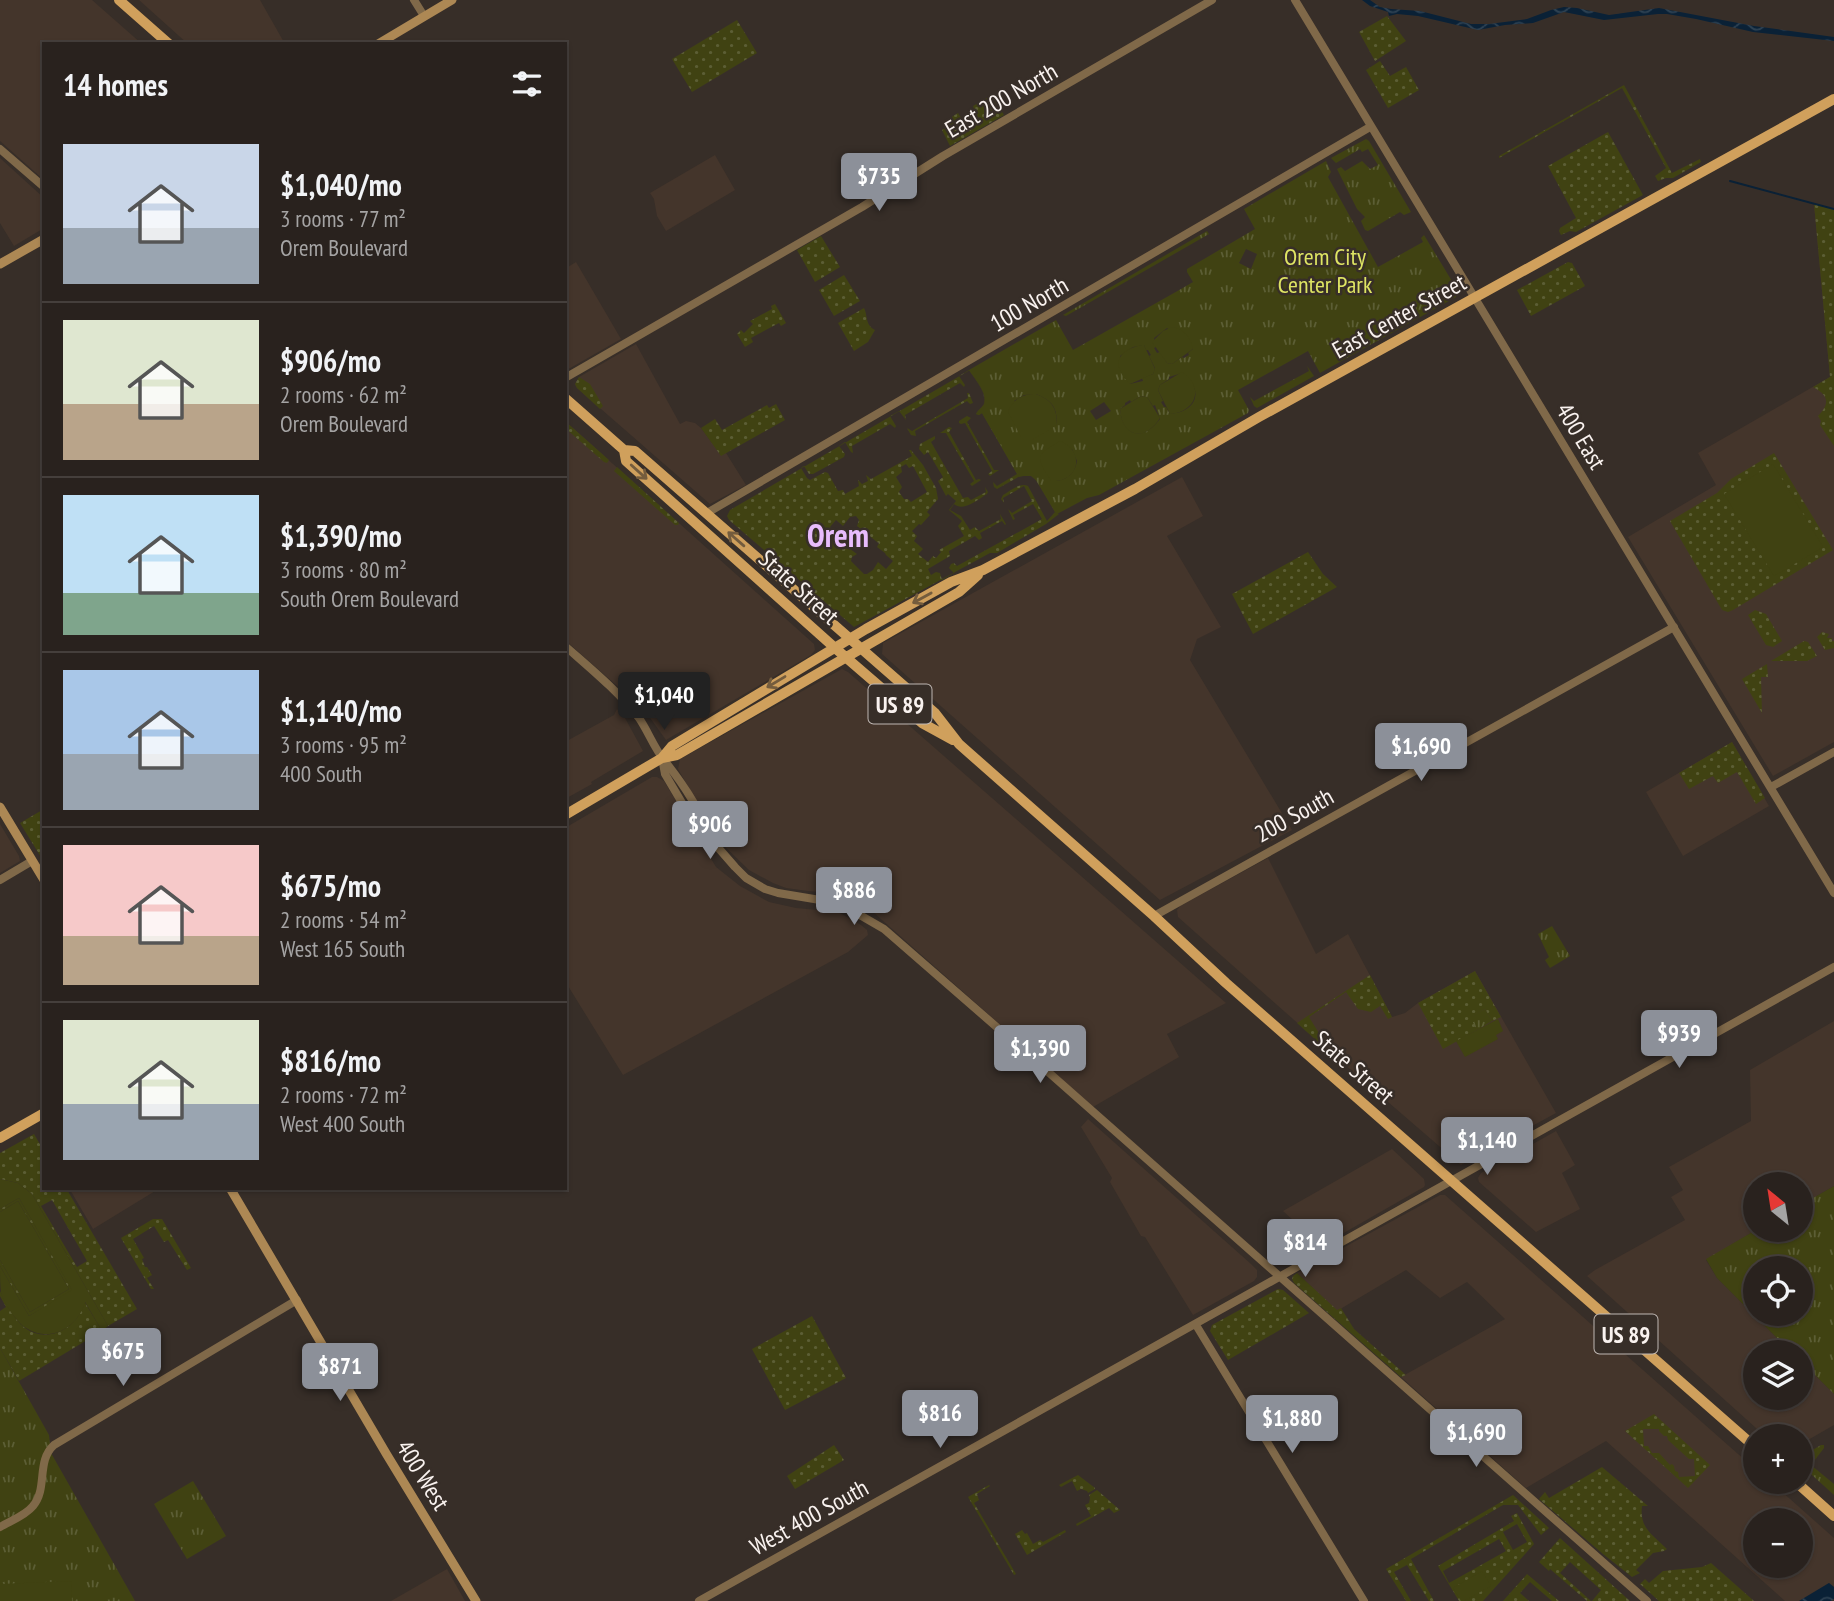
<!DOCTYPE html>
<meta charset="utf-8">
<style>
body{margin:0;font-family:"PT Sans Narrow",sans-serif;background:#352f2b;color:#f1f3f6;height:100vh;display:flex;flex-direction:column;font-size:26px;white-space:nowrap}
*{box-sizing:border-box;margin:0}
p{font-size:23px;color:#a5a4a4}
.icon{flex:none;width:38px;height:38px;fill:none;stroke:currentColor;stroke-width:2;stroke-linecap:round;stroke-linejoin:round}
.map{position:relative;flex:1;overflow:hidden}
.side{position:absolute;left:42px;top:42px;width:525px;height:1148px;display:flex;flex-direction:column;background:#29221e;border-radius:0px;box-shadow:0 2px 5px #0004,0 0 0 2px #453f3c}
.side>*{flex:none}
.needle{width:46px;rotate:330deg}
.fabs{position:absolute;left:1743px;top:1172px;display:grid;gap:14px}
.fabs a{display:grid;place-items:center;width:70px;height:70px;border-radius:50%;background:#29221e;box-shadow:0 2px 5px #0004,0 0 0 2px #453f3c;font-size:35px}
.price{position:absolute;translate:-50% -60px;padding:0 16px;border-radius:7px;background:#8c9099;color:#fff;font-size:23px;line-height:46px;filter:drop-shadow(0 2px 4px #0008)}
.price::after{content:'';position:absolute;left:50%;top:42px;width:21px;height:16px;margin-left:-10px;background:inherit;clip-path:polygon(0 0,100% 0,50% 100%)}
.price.on{background:#222;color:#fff}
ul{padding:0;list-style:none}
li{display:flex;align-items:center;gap:21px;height:175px;padding:0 21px}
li+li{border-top:2px solid #453f3c}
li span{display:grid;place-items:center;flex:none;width:196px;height:140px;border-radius:0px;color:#555}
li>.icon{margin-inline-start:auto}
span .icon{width:84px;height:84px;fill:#fffc;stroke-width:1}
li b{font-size:30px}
h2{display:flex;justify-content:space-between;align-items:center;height:84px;padding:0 21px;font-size:30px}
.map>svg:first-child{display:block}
.built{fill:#44352b;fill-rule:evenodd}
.grass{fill:url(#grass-dots);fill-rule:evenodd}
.park{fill:url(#park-tufts);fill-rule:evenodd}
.pitch{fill:#404212}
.water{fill:url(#water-waves)}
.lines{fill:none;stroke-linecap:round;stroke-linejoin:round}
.stream{stroke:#0a2136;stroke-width:2}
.tertiary{stroke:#806949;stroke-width:8}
.secondary{stroke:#ad8854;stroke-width:9}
.primary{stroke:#d0a05c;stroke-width:10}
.oneway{stroke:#745c3d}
.labels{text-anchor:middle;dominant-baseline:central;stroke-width:5;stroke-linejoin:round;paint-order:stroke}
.shield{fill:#372e28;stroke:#bfb7b3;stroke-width:2}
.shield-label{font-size:23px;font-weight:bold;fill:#f9f2ef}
.street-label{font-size:24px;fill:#f9f2ef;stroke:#372e28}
.park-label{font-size:24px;fill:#dee463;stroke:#372e28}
.district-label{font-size:32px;font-weight:bold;fill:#e8bcfd;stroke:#372e28}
</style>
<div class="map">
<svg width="1834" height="1601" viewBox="0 0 1834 1601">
<defs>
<pattern id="grass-dots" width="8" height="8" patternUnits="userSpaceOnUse" patternTransform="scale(1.75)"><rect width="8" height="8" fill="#404212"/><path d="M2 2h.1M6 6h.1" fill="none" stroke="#5c5e35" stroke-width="1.8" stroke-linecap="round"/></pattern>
<pattern id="park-tufts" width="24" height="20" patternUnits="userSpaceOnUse" patternTransform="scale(1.75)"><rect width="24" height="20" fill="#404212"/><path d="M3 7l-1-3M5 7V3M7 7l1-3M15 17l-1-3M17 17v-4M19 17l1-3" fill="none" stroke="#5c5e35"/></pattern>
<pattern id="water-waves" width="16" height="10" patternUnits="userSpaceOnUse" patternTransform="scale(1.75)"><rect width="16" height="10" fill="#0a2136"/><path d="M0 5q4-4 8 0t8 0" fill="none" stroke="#2e4253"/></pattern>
</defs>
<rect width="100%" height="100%" fill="#372e28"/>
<!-- built -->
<path class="built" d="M0,0h92l50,44h-98v136l-44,-39z
M139,0h121l25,44h-97z
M715,155l20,35 -69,41 -9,-15 -3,-17 -4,-6z
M0,158l44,40v30l-30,18 -14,-23z
M1814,204l20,5v533l-61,34 -145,-239 88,-52 -18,-32 132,-76z
M576,262l45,77 -56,32v-107l3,3z
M636,344l44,80 6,-3 9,2 6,5 20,27 5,-2 20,32 -36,19 -133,-116 -2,-4 4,-7z
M565,421l249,223 1,6 -4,5 -145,85 -18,-25 -16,-16 -67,-59z
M1182,477l21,39 -36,20 54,91 -24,12 -7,21 102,170 -132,70 -278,-246 1,-11z
M842,669l6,3 378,331 -59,31 12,23 -86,50 -220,-195 -19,-12 -21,-7 -25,-2 -22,-3 -13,-5 -24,-13 -29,-28 -42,-73 2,-10z
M617,709l8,9 18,33 -42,25 -10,6 1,2 -27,15v-57l49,-27z
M1732,742l37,64 -86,50 -37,-64z
M652,777h5l7,4 52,86 24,19 29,16 27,6 42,4 23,13 6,5 1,5 -20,17 -225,123 -58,-94v-153z
M0,824l19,32 1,5 -20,12z
M1268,858l48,96 32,-20 44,83 13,-4 13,-10 57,-32 81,142 -95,52 -132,-114 -151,-134 -1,-7 3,-4z
M1834,1021v165l-33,19v-20h-46l1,45 -50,30 11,18 75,75h-37v45h46v-37l33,33v31l-33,19v-7h-35l-179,-161 8,-6 90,-50 -14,-23 12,-7 -14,-23 82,-46 -1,-51z
M1088,1119l163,145 6,6v7l-3,4 -61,34 -48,-78 -4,-1 -31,-54 2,-4 -31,-51z
M1556,1131l19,34 -13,8 18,36 -44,23 -57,-50 -1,-4 3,-5z
M1392,1149l32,30 1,6 -1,2 -103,59 -38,-35z
M69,1188h91l-67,41z
M1440,1195h5l310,274v13h16l63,56v49l-5,-4 -30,18h-14l-179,-160 -80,47 -125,-111 104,-58 -38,-37 -27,16 -34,-28 -69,41 -40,-38zM1755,1521h46v45h-46z
M447,1569l18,32h-74z"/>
<!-- grass -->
<path class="grass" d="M1387,16l19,25 -31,20 -16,-29z
M737,20l20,33 -65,39 -20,-33z
M1380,61l10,15 16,-9 13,23 -31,18 -22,-38z
M1624,85l48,88 28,-14 1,3 -28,16h-7l-8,3 -3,-5 11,-8 -44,-80 -123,70v-2z
M992,95l12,20 -54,31 -8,-16 5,-3 -3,-5 14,-9 5,8 6,-2 7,-5 -3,-8z
M1608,132l35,63 -67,37 -6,-1 -9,4 -2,-4 1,-3 16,-10 -28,-52z
M1814,204l20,5v237l-14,-21 1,-4 -3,-5c12,-12 11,-21 -5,-29l17,-10z
M821,236l19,31 -25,15 -18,-32z
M1568,262l4,1 13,23 -54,30 -14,-26z
M844,275l16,26 -26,15 -15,-26z
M775,304l11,19 -5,3 -2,-3 -28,15 2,4 -8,5 -8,-13 4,-4 3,3 9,-9 -3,-3 22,-12 -1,-3z
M864,308c4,8 1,17 11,22l-7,12 -14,9 -16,-28z
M970,370c7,11 18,23 13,37l36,69 9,-2 7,3 21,36 3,1 -13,10 -49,29h-7l-136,74 -125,-107 -2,-4 3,-6zM969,370c5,8 19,24 15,34 -2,4 -6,6 -8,10l3,1 3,-2 35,61 -20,12 -4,-4 1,5 3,2 23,-13h11l7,6 17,30 -8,9 -19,-35c-8,-4 -18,5 -25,9l-2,4 3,4 -1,-5 21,-12 8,15 -20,12 -4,-4 5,11 2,-1 -2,-4 20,-11 9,15 -85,47 -3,-3 -3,1 -2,4 5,5 -12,7 -2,-7 -4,-1 -5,3 -3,-6 22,-13 -1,-5 26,-15 4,4 3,-2 -2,-5 22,-12 3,4 1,-1 -6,-10 1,5 -22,12 -4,-4 -5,3 -9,-14 -11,-6 4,-6c10,8 23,-4 33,-10l1,-2 -3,-5 1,5 -15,8 -3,-3 -5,1 -32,-56 4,-3v-3l-15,8 -1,5 5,6 4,-3 15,25 -5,4 8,15 2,-2 8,7 -7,9 13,11 -4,5 6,10 -25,14 2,2 -5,6 -3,-2 -5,6 -10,-8 5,-5 -9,-8 3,-5 -5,-5 7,-7 2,1 9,-10 -3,-3 11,-13 -2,-11 -13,-23 -12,-15h-2l3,6 -41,23 -5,-4 2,6 -6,3 -4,-4 1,6 -14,8 -2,-4 -5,1 -10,-18 -3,-1 -15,8 -3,-2 -6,-10 3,-2 5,8h4l31,-17 1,-3 -6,-8 6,-4 6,10 2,1 -1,-7 38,-22 5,4 1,-2 -6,-10 9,-5 7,9 -1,-5 55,-32 4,4 1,-2 -6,-9zM906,464l3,4 4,-2 14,26 -16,10 -3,-3h-4l-5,-7 3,-5 -6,-10 6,-5 -1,-5zM856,516l3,4 -2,6 20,16 2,1 -2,4 8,6 1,2 7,6 -7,8 -8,-7 -5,8 -6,4h-3l-13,-13 1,-4 5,-3 -11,-8 -4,3 -1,-2 2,-3 -8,-4v-7l-5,-6 6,-7 7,6 7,-9z
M579,377l11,7 13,22 -3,3 -23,-21 -2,-4z
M967,393h2l4,10 -3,1 -3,-3 -52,30 1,5 -5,-1 -4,-7 5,3 56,-33z
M776,404l9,16 -64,36 -20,-28 14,-9 7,11 45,-25 2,3z
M967,416l4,2 -4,4 27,48h5l-9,6 -2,-2 4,-3 -27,-48 -4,1 -2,-1v-2z
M565,421l44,39 -2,3 -3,-1 -39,-34z
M949,427l3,1 -3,4 27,48 3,-1 2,1 -9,6 -2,-2 4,-3 -28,-48h-6z
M1774,453l59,97 -100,60 -5,2 -6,-2 -52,-89 47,-28 14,-14z
M617,467l62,56 -1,2h-3l-61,-54z
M1308,552l15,22 14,13 -84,47 -21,-40z
M1755,610l11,4 16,27 -9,6 -7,-2 -18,-30z
M1822,632l7,2 -2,4h5v3h2v7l-9,2 -8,-13z
M1804,641l4,1 9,14 -10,5h-36z
M1767,664l1,13h-7l1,36 -20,-34z
M1732,742l33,56 -9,6 -19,-32 -19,11 -5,-7 -24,13 -10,-16z
M44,809v53l-24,-39z
M1475,971l26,46 -9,4 -7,-12 -14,8 6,13 -34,19 -25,-46z
M1370,975l22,42 -4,2 -8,-13 -9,6 -13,-3 -12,-17 -37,25 13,21 -4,4 -21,-19z
M34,1134l10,17v37h22l71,121 -29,17 -76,-132 -14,-11 -18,-4v-26zM52,1200l35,61 -10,6 -36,-61z
M19,1198l54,93 -44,25 -29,-50v-6l30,52 39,-23 -51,-88 -18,11v-3z
M153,1219h9l29,49 -4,2 -19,-30 -4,2 -10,-16 -21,13 11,19 -2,1 3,8h2l5,8 -5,3 7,11h-3l-30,-51z
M1297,1273l40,37 4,-2 13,21 52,46 -5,2 -107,-94 -2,-4 1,-3z
M1278,1289l5,1 26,23 -81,47 -18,-29 2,-6z
M0,1291c7,12 13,28 25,37 23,17 55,-1 59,-27l18,30 -83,50 -19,-33v-37l6,-4 -6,-11z
M812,1316l34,62 -61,32 -33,-61z
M1654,1414l56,51 -22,23 -63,-57zM1643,1429h16v2l5,5h3l1,4 21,19h5l1,17 -16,1 -1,-5 -3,-1 -1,-5 -2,-2 -2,1 -11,-12h-7l-4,-7h-4z
M834,1445l10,15 -49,29 -8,-13z
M1602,1467l46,39h-6c-3,22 11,29 25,43l-3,2 -11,2 -17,17 4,3 -8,4 -29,-23 -64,-55 6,-7 4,6z
M1078,1475l17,13v1l-7,4 -1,-2 -6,-2 -4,2 -5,-10 -11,6 -2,-2z
M989,1485l1,1 -13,8 2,6 -5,3 42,71 -2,1 -46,-78z
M1097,1490l23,20 -6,3 -5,-5 -32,18 -1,-2 15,-8 -6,-11 4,-2 1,-5 -1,-3z
M1513,1495l36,33 -8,7 -23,-30h-15l-92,54 23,42h-5l-22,-36 -13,7 17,29h-5l-20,-32z
M1517,1513l17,31 -51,57h-24l-21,-35 76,-45 -3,-5zM1517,1524l10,18 -14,8 -10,-18zM1499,1539l7,12 -57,32 -6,-12z
M1022,1530l3,4 2,-1 6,11 7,-4 3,2 22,-12 1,2 -39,23 -12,-21z
M1560,1538l70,63h-38l9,-11 -31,-28 -10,11 31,28h-4l-37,-32 -1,2 -10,-9z
M1711,1563l43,38h-95l-19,-17 5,-5 4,4 14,-12 39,-4z
M1527,1574l32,27h-7l-22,-19 -10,11 9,8h-26z"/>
<!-- park -->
<path class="park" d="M1366,139l3,2 42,71 -7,3 -4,-3 -32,19 -3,-1 -4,-9 4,-4 -8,-8 -20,-40 4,-2 4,4 17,-10 8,8 8,-4 -10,-16 -6,3 -2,-3 -24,14 -5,-5z
M1326,161l5,11 -3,5 50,90 45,-25 -2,-4 3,-3 34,56 -2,6 -136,76 -12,-22 -70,39 11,20 -1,3 -149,82 -12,3 -30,16 -2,-2 -21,-35 -6,-2 -9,2 -37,-64 -3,2 -3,-1c2,-4 6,-6 8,-10 4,-10 -9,-26 -15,-34l87,-50 17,30 108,-61 12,-7 -6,-10v-3l68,-40 -11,-20zM1246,249l11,5 -6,15 -12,-6zM1167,328l26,21 -5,4 1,2 -5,3 -2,-1 -10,7 -5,-1 -7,-11 -3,1 -3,-5 2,-1 -2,-9zM1144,345l2,5h2l3,5 -2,1 6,12 -2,6 -11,4 1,3 -13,3 -10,-28 13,-9zM1182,373c12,8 20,24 6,35 -5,4 -12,5 -18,6l-4,-7h-2l-3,-5 2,-1 -5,-11 2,-5 9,-6v-2zM1036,394c17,7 21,13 21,31l-43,-24 10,-6zM1141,396l6,1 6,9 2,-1 5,14c-16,22 -37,19 -40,-10l5,-4v-2l5,-3 1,2zM1104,402l7,9 -15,9 -6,-9zM1072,449l5,12c-2,13 -12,21 -26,20z
M1207,231l2,3 -143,82 -3,-1z
M1307,366l7,10 -57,32 -3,-2 -4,-9 4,4 55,-30z
M1552,926l18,30 -20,12 -5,-8 4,-3 -11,-23z
M1485,1009l7,12 -15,9 -7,-13z
M1834,1186v208l-33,-33v-8h-9l-75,-75 -11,-19 50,-29h45v-25zM1755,1269h46v45h-46z
M0,1348l49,87 2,18 84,148h-135z
M1821,1445h3v3l-13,17 23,19v11l-33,-30v-8z
M193,1481l33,55 -39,23 -33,-55z"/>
<!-- pitch -->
<path class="pitch" d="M1172,327c13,2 18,10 21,22l-21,15 -5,-1 -15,-21 11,-11z
M1142,345h2l11,24 -2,5 -23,10c-19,-18 -14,-34 12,-39z
M1182,372c23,15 14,40 -12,42l-12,-24 2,-5z
M1036,394c16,6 21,14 21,31l-25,15h-8l-3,-3 -13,-25c5,-13 14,-18 28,-18z
M1141,396l6,1 13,21c-15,24 -38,20 -40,-9z
M1060,441c26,10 19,42 -9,40 -15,-25 -17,-25 9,-40z
M1773,464l50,83 -49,29 -50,-82z
M1498,1019l5,12 -7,4 2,4 -33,18 -9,-16z
M0,1179l18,4 14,11 76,132 -6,5 -17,-29c-7,25 -34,42 -59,26 -9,-5 -22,-25 -25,-35 -1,-8 -1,-19 -1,-27l29,50 43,-26 -53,-92 -19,11z
M18,1201l51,88 -39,23 -30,-52v-48z
M1482,1571l9,15 -27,15h-3l-8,-13z
M71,1581l1,20h-72v-17z"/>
<!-- water -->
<path class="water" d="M1362,0h8l10,7 11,2 29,2 51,13h18l38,-5 24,-9 13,-3 13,1 32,7 50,-7 95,18 80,11v4l-81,-9 -57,-13 -29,-5h-9l-54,6 -40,-8 -31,11 -28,2 -27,5 -60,-14 -21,-2 -8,2 -1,-4 -18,-6z
M1829,1583l5,4v12l-3,2h-32z"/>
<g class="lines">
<!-- stream -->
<path class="stream" d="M1730,181l104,28"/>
<!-- tertiary -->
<path class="tertiary" d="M414,0l10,16
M1295,0l539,893
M0,149l44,38
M565,378l297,-171 81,-51 269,-156
M707,513l663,-386
M565,646c26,23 53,45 74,72 9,13 15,30 25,42 16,20 36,49 44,74
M662,758l3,16 23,39 10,15 10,8 27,31 11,11 19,11 13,4 48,8 20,6 38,22 154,134 609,538
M1771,787l63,-35
M0,880l32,-19
M1154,916l520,-289
M1196,1325l168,276
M0,1527c10,-6 25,-11 33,-21 15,-17 3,-45 21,-61l243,-145
M699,1601l1135,-634"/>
<!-- secondary -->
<path class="secondary" d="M378,44l74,-44
M0,264l44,-25
M0,807l44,73
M230,1188l157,267 89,146"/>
<!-- primary -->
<path class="primary" d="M119,0l50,44
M565,398l59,52 11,1 300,262 24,31 9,8 186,164 72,67 529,464
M624,450l2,11 209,187 87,75 31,17
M662,758l15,-3 282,-163 19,-17
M565,815l97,-57 10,-12 194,-117 85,-47 32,-12 152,-81 124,-72 575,-318
M0,1138l44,-25
M1796,1482l38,34"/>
</g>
<!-- one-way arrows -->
<defs><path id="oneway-shaft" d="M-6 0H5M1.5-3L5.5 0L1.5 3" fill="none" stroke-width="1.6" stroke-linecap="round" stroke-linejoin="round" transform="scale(1.75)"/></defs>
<g class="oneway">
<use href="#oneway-shaft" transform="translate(639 472) rotate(42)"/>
<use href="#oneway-shaft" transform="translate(736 539) rotate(-139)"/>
<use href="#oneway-shaft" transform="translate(922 598) rotate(151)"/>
<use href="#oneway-shaft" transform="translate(776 682) rotate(149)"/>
</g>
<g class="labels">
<!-- shield labels -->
<g class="shield">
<rect x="868.5" y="684.5" width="63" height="39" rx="5"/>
<rect x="1594.5" y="1314.5" width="63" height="39" rx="5"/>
</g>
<g class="shield-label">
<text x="900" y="704">US 89</text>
<text x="1626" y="1334">US 89</text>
</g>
<!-- street labels -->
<g class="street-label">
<text transform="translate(1001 100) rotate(-30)">East 200 North</text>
<text transform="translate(1029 304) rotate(-30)">100 North</text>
<text transform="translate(1399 316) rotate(-29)">East Center Street</text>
<text transform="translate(1581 436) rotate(59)">400 East</text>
<text transform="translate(799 587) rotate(42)">State Street</text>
<text transform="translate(1294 815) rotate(-29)">200 South</text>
<text transform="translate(1354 1067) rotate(41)">State Street</text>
<text transform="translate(423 1475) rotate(58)">400 West</text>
<text transform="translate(809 1517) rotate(-29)">West 400 South</text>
</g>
<!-- park labels -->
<g class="park-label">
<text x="1325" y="256">Orem City<tspan x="1325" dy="28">Center Park</tspan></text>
</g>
<!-- district labels -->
<g class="district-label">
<text x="838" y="535">Orem</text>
</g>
</g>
</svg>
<div class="fabs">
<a><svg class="needle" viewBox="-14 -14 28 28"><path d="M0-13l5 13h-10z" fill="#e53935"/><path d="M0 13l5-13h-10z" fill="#a5a4a4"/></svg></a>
<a><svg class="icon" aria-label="locate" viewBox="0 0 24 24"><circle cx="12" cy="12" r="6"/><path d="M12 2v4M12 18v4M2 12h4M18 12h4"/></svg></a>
<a><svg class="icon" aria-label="layers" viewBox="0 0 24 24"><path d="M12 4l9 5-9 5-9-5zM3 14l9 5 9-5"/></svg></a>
<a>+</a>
<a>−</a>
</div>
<b class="price" style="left:879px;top:213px">$735</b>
<b class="price on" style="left:664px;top:732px">$1,040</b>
<b class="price" style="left:1421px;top:783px">$1,690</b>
<b class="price" style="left:710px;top:861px">$906</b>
<b class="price" style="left:854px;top:927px">$886</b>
<b class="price" style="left:1679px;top:1070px">$939</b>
<b class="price" style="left:1040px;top:1085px">$1,390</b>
<b class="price" style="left:1487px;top:1177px">$1,140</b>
<b class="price" style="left:1305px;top:1279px">$814</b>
<b class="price" style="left:123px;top:1388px">$675</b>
<b class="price" style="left:340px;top:1403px">$871</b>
<b class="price" style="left:940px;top:1450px">$816</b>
<b class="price" style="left:1292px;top:1455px">$1,880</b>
<b class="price" style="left:1476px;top:1469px">$1,690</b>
<section class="side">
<h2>14 homes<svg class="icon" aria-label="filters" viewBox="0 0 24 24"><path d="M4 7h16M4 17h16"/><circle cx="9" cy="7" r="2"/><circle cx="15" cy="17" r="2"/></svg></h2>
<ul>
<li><span style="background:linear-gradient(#c9d6e8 60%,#9aa5b1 0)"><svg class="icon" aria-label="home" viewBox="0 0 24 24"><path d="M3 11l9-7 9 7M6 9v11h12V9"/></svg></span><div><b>$1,040/mo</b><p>3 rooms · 77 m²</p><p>Orem Boulevard</p></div></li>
<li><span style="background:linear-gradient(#dfe7d0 60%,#b9a48a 0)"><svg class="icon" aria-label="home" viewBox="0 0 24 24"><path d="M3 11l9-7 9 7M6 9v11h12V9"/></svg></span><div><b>$906/mo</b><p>2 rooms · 62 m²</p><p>Orem Boulevard</p></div></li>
<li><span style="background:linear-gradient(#bfe0f5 70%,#7fa58c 0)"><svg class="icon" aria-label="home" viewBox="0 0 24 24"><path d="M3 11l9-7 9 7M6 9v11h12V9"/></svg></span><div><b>$1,390/mo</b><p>3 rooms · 80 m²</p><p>South Orem Boulevard</p></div></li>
<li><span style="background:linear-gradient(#a9c7e8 60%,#9aa5b1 0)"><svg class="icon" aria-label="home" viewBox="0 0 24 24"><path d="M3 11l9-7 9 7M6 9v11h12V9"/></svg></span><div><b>$1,140/mo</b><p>3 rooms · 95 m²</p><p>400 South</p></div></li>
<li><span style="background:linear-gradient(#f6c9c9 65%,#b9a48a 0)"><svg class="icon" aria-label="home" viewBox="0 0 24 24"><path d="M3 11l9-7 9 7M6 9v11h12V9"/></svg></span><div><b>$675/mo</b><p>2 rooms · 54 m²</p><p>West 165 South</p></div></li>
<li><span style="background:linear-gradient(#dfe7d0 60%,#9aa5b1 0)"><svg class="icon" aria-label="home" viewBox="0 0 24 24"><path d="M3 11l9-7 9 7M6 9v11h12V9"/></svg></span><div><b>$816/mo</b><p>2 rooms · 72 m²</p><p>West 400 South</p></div></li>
</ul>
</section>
</div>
